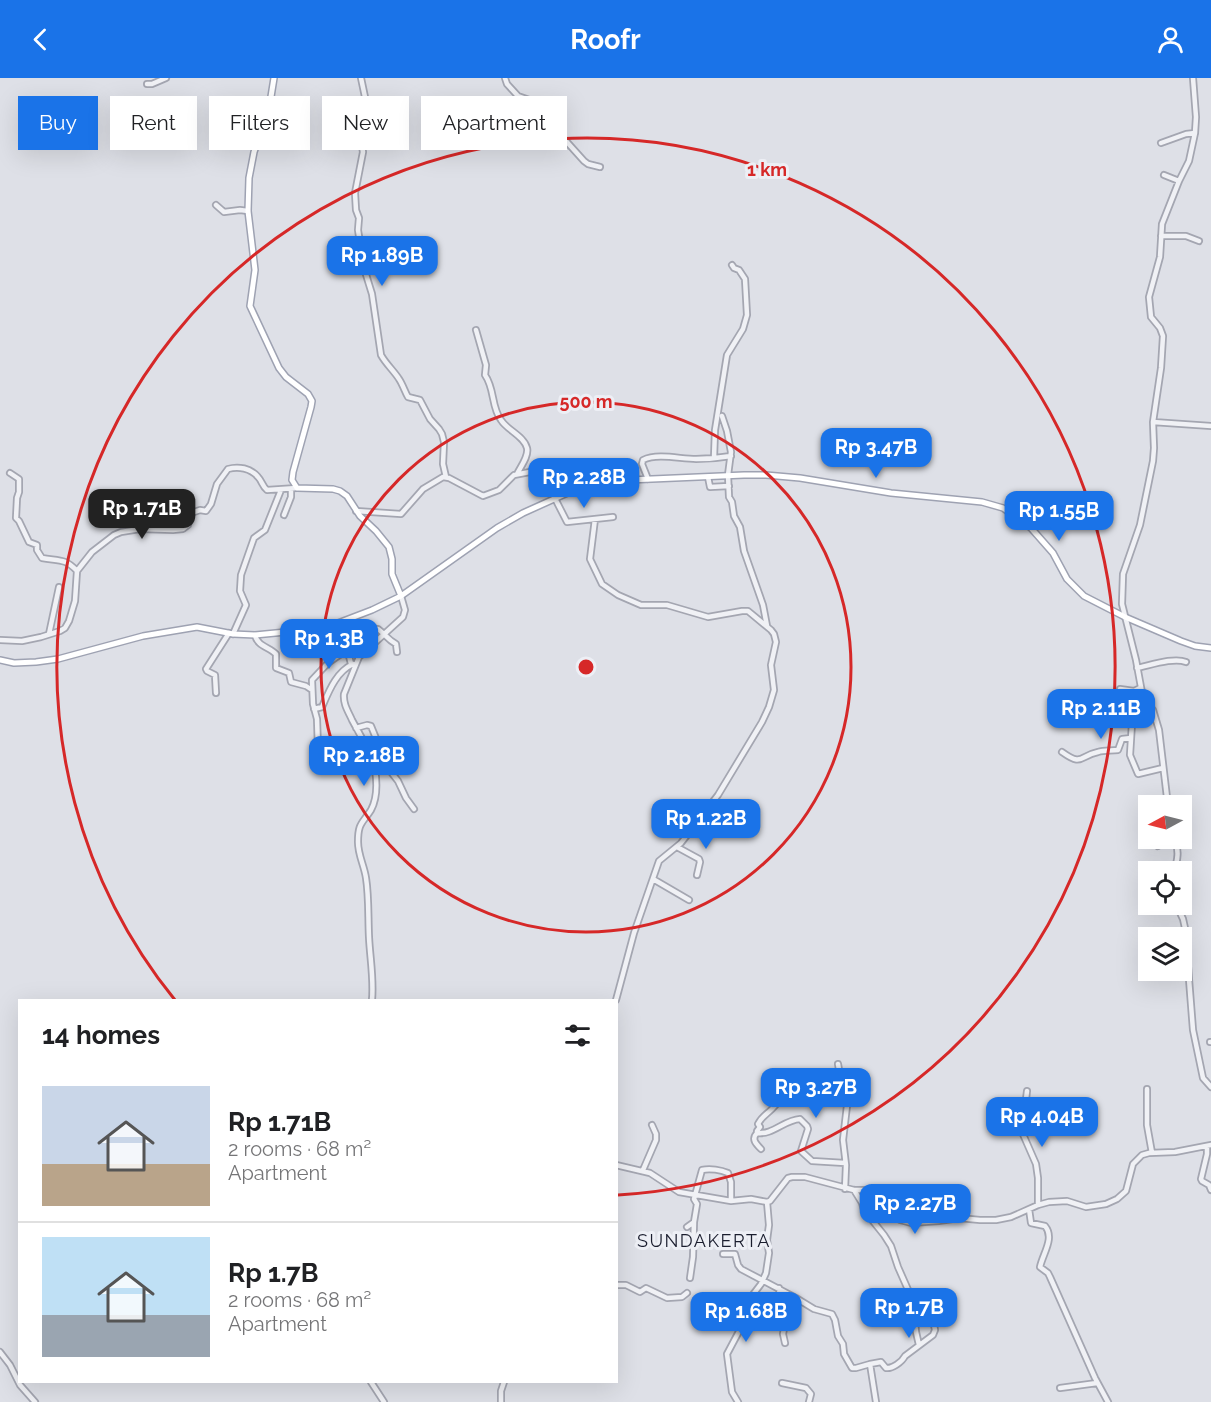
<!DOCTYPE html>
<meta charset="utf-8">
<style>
body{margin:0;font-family:Raleway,sans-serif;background:#f2f2f2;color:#202124;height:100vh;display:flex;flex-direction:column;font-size:22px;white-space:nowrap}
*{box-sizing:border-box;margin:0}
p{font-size:20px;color:#757577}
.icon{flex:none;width:33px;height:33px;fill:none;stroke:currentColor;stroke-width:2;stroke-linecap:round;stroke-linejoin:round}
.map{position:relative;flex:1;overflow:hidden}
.panel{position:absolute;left:18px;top:921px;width:600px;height:384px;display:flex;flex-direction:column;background:#fff;border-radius:0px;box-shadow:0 6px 24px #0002}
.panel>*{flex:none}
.guide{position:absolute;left:18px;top:18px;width:600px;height:54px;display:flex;gap:12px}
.needle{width:39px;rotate:263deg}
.fabs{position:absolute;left:1138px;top:717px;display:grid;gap:12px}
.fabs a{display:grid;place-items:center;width:54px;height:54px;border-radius:0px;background:#fff;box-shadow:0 6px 24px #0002;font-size:30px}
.price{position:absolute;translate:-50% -51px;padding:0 14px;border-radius:12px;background:#1a73e8;color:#fff;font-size:20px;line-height:39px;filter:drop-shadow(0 2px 3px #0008)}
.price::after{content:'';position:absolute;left:50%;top:36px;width:18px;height:14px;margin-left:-9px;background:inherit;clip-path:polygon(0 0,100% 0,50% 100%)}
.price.current{background:#222;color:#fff}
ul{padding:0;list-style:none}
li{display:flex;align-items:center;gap:18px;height:150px;padding:0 24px}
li+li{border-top:2px solid #e0e0e0}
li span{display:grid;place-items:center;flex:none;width:168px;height:120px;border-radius:0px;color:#555}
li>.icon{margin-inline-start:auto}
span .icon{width:72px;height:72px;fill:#fffc;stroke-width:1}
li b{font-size:26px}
h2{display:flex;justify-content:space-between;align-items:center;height:72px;padding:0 24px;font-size:26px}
.chip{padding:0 21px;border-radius:0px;background:#fff;box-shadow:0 6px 24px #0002;font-size:21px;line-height:54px}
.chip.current{background:#1a73e8;color:#fff}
header{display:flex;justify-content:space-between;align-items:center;height:78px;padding:0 24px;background:#1a73e8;color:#fff;font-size:27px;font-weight:700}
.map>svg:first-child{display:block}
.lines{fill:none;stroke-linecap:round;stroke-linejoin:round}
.minor-casing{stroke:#a4a6b1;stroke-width:8}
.major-casing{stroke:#9ea2b2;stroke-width:8}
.minor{stroke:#f0f1f5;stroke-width:4.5}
.major{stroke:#fff;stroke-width:5}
.ring{fill:none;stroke:#d62828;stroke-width:3}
.labels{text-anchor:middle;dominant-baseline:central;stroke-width:6;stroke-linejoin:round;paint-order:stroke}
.quarter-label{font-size:18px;letter-spacing:1.5px;fill:#1a1d2e;stroke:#edeff5}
.centre{fill:#d62828;stroke:#edeff5;stroke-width:3}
.ring-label{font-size:18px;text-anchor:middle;font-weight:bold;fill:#d62828;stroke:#edeff5;stroke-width:6;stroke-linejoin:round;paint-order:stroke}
</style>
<header><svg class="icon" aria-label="back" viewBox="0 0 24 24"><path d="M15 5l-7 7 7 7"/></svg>Roofr<svg class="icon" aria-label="person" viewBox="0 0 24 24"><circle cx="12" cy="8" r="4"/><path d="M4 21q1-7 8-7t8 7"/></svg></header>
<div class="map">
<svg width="1211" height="1324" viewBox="0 0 1211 1324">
<rect width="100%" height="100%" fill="#dee0e7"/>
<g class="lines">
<!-- minor casing -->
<g class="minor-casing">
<path id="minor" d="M361,0l4,19 -1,25 -4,13 3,17 -8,41 1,17 3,8 -1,12 6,38 8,26 9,61c5,9 13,16 18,24 4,6 6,13 9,18l12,3 10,19 9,10 3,5 2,8 -1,22 3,13
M505,0l2,6 11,12 17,6 8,21 6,8 17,10 18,20 4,3 12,3
M147,6h5l14,-6
M1161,65l25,-9 9,-1
M1164,97l15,6
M216,127l8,7 16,-2 8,1
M1161,158h25l13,5
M476,252l10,35 -1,10c10,14 6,32 16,45 6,10 23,16 26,28 2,8 -6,18 -10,26
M722,338l5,15 4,21 -3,23 1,22 3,5 2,14 6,11 4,24 19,54 4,21
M1153,344l58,4
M714,380l1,-28 12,-75 16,-26 4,-14 -2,-36 -6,-9 -5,-2 -2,-3
M10,395l9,6v13l-2,6 -1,20 3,3 10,21 8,3v5l5,8c17,3 23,0 35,13
M708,399l2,10 19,-1
M648,401l-6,-15 1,-4c15,-7 37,-1 53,-1 12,0 23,-1 35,-3
M356,433l45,3 22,-25 20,-12 6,1 34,18 16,-6 15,-15 21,-4 7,2 25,49 46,-5
M284,437l7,-18v-8
M595,441l-5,40 12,25 16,11 23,10h26l41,12 34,-6h6l23,19 3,4 2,8 -5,23 3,25 -5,17 -7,15 -44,73 -37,48 -22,18 -25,72 -18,67
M365,552l13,-1c8,6 9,10 18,15l1,8
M49,556l10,-47
M233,556l13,-29 -6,-14 1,-16 13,-37 11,-8 16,-40
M255,557c2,11 14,12 21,19v14l13,5 2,9 15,4 6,4
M0,562l22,1 19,-4 19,-6 5,-3 4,-7 6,-20 2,-30 15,-19 22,-17 7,-3 19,-3 33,1 10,-1 5,-4 3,-12 9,-3 6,1 5,-7 6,-20 11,-15c10,-3 23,-1 30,8 4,4 4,9 9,13l30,-2
M1137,590c14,-3 37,-11 49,-6
M1140,610l-6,3 -4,64 8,19 25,-6
M216,615l-1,-18 -8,-4 -1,-2 23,-36
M314,631l8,-2c7,-16 14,-35 31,-43
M1116,634c7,-6 3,-15 4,-23l14,2
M356,650l11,-3 4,1 9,22 4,15 14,18 8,17 8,11
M318,670l-1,-29 -4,-15 -1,-24 16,-17 16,-11h4l3,12
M1062,674c21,15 17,4 36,0 6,-2 13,-1 20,-2l4,-11 9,-1
M1168,728l-9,-76 -6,-20 -10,-12 -7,-38 -14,-56 1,-30 17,-49 13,-64 1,-13 -1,-26 8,-54 2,-32 -3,-8 -9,-11 -2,-20 11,-40 2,-33 17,-43 10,-20 6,-28 1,-16 -3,-39
M1155,760l3,8
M677,769l22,12 1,3 -3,13
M1174,794c4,-13 5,-21 1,-34
M653,801l36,21
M1176,826l7,15 2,9 8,102 10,48 8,9
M372,922c2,-21 -2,-42 -3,-63 -1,-20 0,-40 -3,-59 -2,-13 -8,-23 -8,-36 0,-19 4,-18 13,-32 6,-11 6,-28 4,-41 -4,-17 -15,-34 -23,-49 -4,-9 -9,-16 -8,-26l15,-37 44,-40 2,-7 -4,-14
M1210,964h1
M838,986l3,17 5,5
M789,1006c-4,9 -10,18 -17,25 -6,6 -10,7 -14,15l2,3 -3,4v2c16,2 27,-13 43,-14l7,7 1,3 -7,22 11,10 33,2
M1147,1011v36l5,28
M1027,1013l-5,41 14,32 2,14v27
M757,1055c-6,6 -1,11 4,16
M1207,1069v7l-6,25 1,2 7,4 2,5
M616,1087l34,8 29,19 52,9 20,-2 16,3 3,-1 18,-23 4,-1h13l49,13h9l8,2 14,7 9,16 6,5 11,3 28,-2 20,-3 21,2h16l15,-3 27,-12 11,-3 18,-1 19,6 20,-3 11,-5 9,-8 7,-27 9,-9 7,-2 26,-1 36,-7
M643,1092l13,-30v-6l-4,-9
M845,1111l1,-24 -3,-25 5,-43 -2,-11h3l9,5
M854,1112l8,13 2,7 20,25 7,11 7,21 15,34 3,31 3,13
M1029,1131l2,14 14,3c10,12 -2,27 -5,41l8,6 2,4 45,101 13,24
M687,1149l7,-5 3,-18 -3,-5 8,-29c8,-2 19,0 26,3l3,9v19
M723,1176h12l3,11 3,4 55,29 18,11 18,5 3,6 3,16 5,8 1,10 8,14h4l14,-4 6,38
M690,1200l3,-21 1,-35
M616,1207h10l14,7 6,-4 21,10 15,-1 5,-4
M779,1210l3,28 3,7 -2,11 2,9
M0,1274l10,13 10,20 15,17
M870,1286l11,-2 5,6c6,1 16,-6 19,-12l28,-21 2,-5 -7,-36
M371,1304l13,20
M782,1305l24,5 5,6 -2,8
M1060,1310l37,-5
M501,1324v-11l3,-9
M738,1324l-6,-10 -5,-38 17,-32 1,-17 16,-21 5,-11 3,-20 -2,-13 2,-15 -2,-23"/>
</g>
<!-- major casing -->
<g class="major-casing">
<path id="major" d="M274,0l-5,31 -15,43 -5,26 -1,33 7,59 -5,36 29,62 7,9 22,17 4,7 -1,6 -18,65 -1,8 5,8 36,1 7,2 7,5 13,20 16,15 13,16 3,12v15l9,22
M0,582l14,3 22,-1 22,-3 85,-23 54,-9 36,7 22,1 41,-4 42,-8 34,-13 29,-14 96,-68 26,-15 51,-23 32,-9 138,-6h22l34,3 91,15 91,9 21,6 28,20 22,25 14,26 17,17 41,21 56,24 14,5 16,2"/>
</g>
<!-- minor -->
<use href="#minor" class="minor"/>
<!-- major -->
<use href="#major" class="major"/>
</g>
<!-- distance rings -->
<g class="ring">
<circle cx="586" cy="589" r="265"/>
<path d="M175 922A529 529 0 1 1 618 1117"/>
</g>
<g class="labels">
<!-- quarter labels -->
<g class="quarter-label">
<text x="704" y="1162">SUNDAKERTA</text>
</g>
</g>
<circle cx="586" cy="589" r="9" class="centre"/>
<g class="ring-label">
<text x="767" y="98">1 km</text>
<text x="586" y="330">500 m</text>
</g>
</svg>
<div class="fabs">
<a><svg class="needle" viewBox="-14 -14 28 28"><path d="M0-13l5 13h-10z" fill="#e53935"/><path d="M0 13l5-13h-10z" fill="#757577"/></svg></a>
<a><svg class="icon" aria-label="locate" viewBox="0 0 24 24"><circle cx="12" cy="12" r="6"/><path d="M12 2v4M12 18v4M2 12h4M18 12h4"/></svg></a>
<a><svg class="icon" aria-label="layers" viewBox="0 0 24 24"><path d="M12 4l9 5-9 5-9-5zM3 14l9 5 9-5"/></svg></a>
</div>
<b class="price" style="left:382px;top:209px">Rp 1.89B</b>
<b class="price" style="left:876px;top:401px">Rp 3.47B</b>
<b class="price" style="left:584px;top:431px">Rp 2.28B</b>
<b class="price current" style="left:142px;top:462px">Rp 1.71B</b>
<b class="price" style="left:1059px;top:464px">Rp 1.55B</b>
<b class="price" style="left:329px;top:592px">Rp 1.3B</b>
<b class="price" style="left:1101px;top:662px">Rp 2.11B</b>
<b class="price" style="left:364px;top:709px">Rp 2.18B</b>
<b class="price" style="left:706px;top:772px">Rp 1.22B</b>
<b class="price" style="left:816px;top:1041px">Rp 3.27B</b>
<b class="price" style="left:1042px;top:1070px">Rp 4.04B</b>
<b class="price" style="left:915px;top:1157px">Rp 2.27B</b>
<b class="price" style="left:909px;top:1261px">Rp 1.7B</b>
<b class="price" style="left:746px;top:1265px">Rp 1.68B</b>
<div class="guide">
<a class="chip current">Buy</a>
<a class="chip">Rent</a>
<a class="chip">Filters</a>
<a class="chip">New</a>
<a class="chip">Apartment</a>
</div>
<section class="panel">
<h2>14 homes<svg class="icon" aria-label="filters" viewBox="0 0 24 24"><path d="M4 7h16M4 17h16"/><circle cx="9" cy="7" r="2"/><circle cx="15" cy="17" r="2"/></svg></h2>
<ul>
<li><span style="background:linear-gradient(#c9d6e8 65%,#b9a48a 0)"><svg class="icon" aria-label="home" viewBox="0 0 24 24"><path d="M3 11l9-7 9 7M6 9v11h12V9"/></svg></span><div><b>Rp 1.71B</b><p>2 rooms · 68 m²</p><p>Apartment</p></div></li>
<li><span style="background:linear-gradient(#bfe0f5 65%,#9aa5b1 0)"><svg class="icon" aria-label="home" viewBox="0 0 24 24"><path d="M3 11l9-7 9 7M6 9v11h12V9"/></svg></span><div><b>Rp 1.7B</b><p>2 rooms · 68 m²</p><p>Apartment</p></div></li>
</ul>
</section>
</div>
